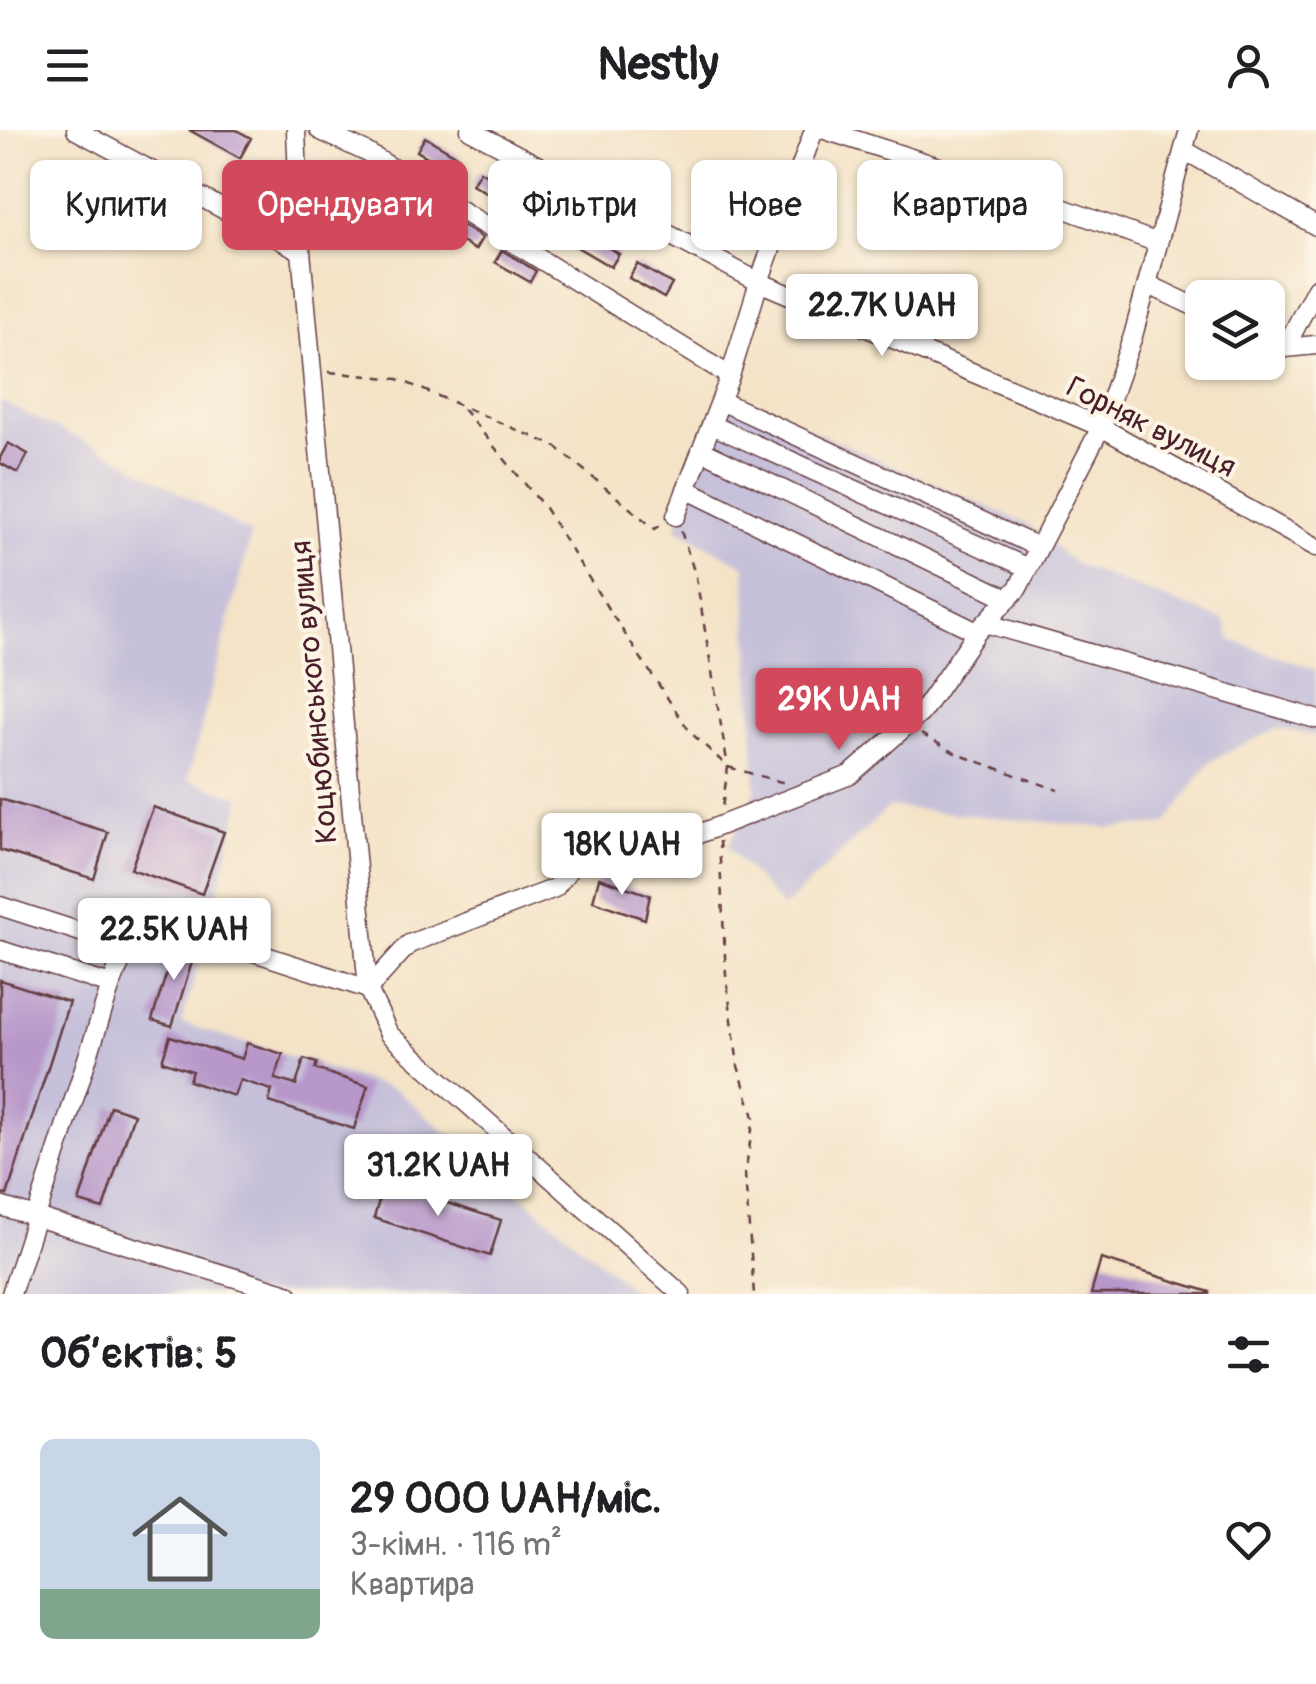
<!DOCTYPE html>
<html lang="uk">
<meta charset="utf-8">
<style>
body{margin:0;font-family:Pangolin,sans-serif;background:#f2f2f2;color:#202124;height:100vh;display:flex;flex-direction:column;font-size:38px;white-space:nowrap}
*{box-sizing:border-box;margin:0}
p{font-size:32px;color:#757577}
.icon{flex:none;width:55px;height:55px;fill:none;stroke:currentColor;stroke-width:2;stroke-linecap:round;stroke-linejoin:round}
.map{position:relative;height:1164px;overflow:hidden}
.side{display:flex;flex-direction:column;background:#fff;flex:1}
.side>*{flex:none}
.banner{position:absolute;left:30px;top:30px;width:1258px;height:90px;display:flex;gap:20px}
.tools{position:absolute;left:1185px;top:150px;display:grid;gap:20px}
.tools a{display:grid;place-items:center;width:100px;height:100px;border-radius:15px;background:#fff;box-shadow:0 2px 8px #0004;font-size:50px}
.price{position:absolute;translate:-50% -85px;padding:0 22px;border-radius:10px;background:#fff;color:#222;font-size:32px;line-height:65px;filter:drop-shadow(0 2px 5px #0008)}
.price::after{content:'';position:absolute;left:50%;top:60px;width:30px;height:22px;margin-left:-15px;background:inherit;clip-path:polygon(0 0,100% 0,50% 100%)}
.price.on{background:#d1495b;color:#fff}
ul{padding:0;list-style:none}
li{display:flex;align-items:center;gap:30px;height:250px;padding:0 40px}
li span{display:grid;place-items:center;flex:none;width:280px;height:200px;border-radius:15px;color:#555}
li>.icon{margin-inline-start:auto}
span .icon{width:120px;height:120px;fill:#fffc;stroke-width:1}
li b{font-size:42px}
h2{display:flex;justify-content:space-between;align-items:center;height:120px;padding:0 40px;font-size:42px}
.pill{padding:0 35px;border-radius:15px;background:#fff;box-shadow:0 2px 8px #0004;font-size:35px;line-height:90px}
.pill.on{background:#d1495b;color:#fff}
header{display:flex;justify-content:space-between;align-items:center;height:130px;padding:0 40px;background:#fff;font-size:45px;font-weight:700}
.map>svg:first-child{display:block}
.industrial{fill:#c6c0da}
.building{fill:#b898ca}
.lines{fill:none;stroke-linecap:round;stroke-linejoin:round}
.minor-casing{stroke:#643c42;stroke-width:21}
.path{stroke:#643c42;stroke-width:2.5;stroke-dasharray:8 8;stroke-linecap:butt}
.minor{stroke:#fff;stroke-width:18}
.labels{text-anchor:middle;dominant-baseline:central;stroke-width:8;stroke-linejoin:round;paint-order:stroke}
.street-label{font-size:30px;fill:#4a1f2b;stroke:#fcf5e5}
</style>
<header><svg class="icon" aria-label="menu" viewBox="0 0 24 24"><path d="M4 6h16M4 12h16M4 18h16"/></svg>Nestly<svg class="icon" aria-label="person" viewBox="0 0 24 24"><circle cx="12" cy="8" r="4"/><path d="M4 21q1-7 8-7t8 7"/></svg></header>
<div class="map">
<svg width="1316" height="1164" viewBox="0 0 1316 1164">
<rect width="100%" height="100%" fill="#fcf5e5"/>
<filter id="ink" filterUnits="userSpaceOnUse"><feTurbulence type="fractalNoise" baseFrequency=".01" numOctaves="2"/><feDisplacementMap in="SourceGraphic" scale="20" xChannelSelector="R" yChannelSelector="G"/><feConvolveMatrix kernelMatrix="1 2 1 2 8 2 1 2 1" color-interpolation-filters="sRGB"/></filter>
<filter id="wash" filterUnits="userSpaceOnUse"><feTurbulence type="fractalNoise" baseFrequency=".0048" numOctaves="4" result="noise"/><feDisplacementMap in="SourceGraphic" scale="40" xChannelSelector="R" yChannelSelector="G"/><feGaussianBlur stdDeviation="2.25" result="paint"/><feColorMatrix in="noise" values="0 0 0 0 0 0 0 0 0 0 0 0 0 0 0 0 0 1.4 0 .05"/><feComposite in="paint" operator="in"/></filter>
<g filter="url(#wash)">
<rect width="100%" height="100%" fill="#f4e3c7"/>
<!-- industrial -->
<path class="industrial" d="M729,264l298,130 48,40 150,57 6,19 85,30v66l-39,-8 -67,33 -44,63 -57,4 -220,-21 -106,101 -55,-61 28,-58 -11,-223 -69,-38z
M0,271l120,57 131,76 -63,245 53,19 -31,127 -29,98 215,67 242,204h-638z"/>
<g id="blocks">
<!-- building -->
<path class="building" d="M189,0h47l15,8 -11,20z
M425,7l34,20 -8,14 -34,-20z
M480,41l34,20 -8,13 -34,-20z
M397,56l34,21 -7,11 -34,-20z
M532,70l35,20 -8,14 -35,-20z
M448,87l34,21 -7,12 -34,-20z
M585,104l34,20 -8,13 -34,-20z
M502,120l34,21 -6,11 -35,-20z
M637,134l35,20 -8,14 -35,-20z
M8,313l20,11 -10,19 -18,-10v-5z
M0,669l108,33 -14,47 -94,-29z
M153,677l71,25 -22,62 -71,-25z
M599,748l51,17 -5,24 -52,-18z
M177,810l20,6 -25,80 -20,-6z
M0,850l69,22 -62,193 -7,-1z
M170,906l72,23 5,-16 36,11 -8,25 21,6 8,-26 13,4 -2,6 53,17 -14,43 -85,-27 3,-12 -32,-10 -6,16 -45,-15 3,-10 -30,-10z
M110,976l24,8 -31,95 -24,-7z
M384,1053l117,37 -11,36 -116,-38z
M1101,1129l109,33v2h-119z"/>
</g>
</g>
<g filter="url(#ink)">
<use href="#blocks" fill-opacity="0" stroke="#643c42" stroke-width="2.5"/>
<g class="lines">
<!-- minor casing -->
<g class="minor-casing">
<path id="minor" d="M76,0l225,121
M296,0l5,121 67,738 21,45 292,260
M319,0l47,22 364,224
M470,0l289,152 342,145 215,120
M825,0l218,71 115,42
M1189,0l-42,154 55,26
M1184,20l132,76
M1268,210l17,8 31,-3
M1285,218l31,-60
M721,271l317,146
M712,295l316,143
M701,320l308,149
M686,359l291,143
M676,386l54,-140 29,-94 55,-152
M985,493l331,96
M0,776l127,41 10,-33 231,75 41,-45 146,-56 45,-59 65,18 185,-72 71,-62 56,-81 41,-44 83,-161 32,-91 14,-52
M0,820l111,35
M0,1076l288,88
M11,1164l100,-309 16,-38"/>
</g>
<!-- path -->
<path class="path" d="M329,242l69,7 157,67 100,83 6,-4
M463,279l82,99 62,99 83,125 38,35 57,16
M681,401l15,46 32,190 -6,41
M921,604l36,20 101,36
M719,711l7,134 12,91 16,51 -9,58 9,119
M590,738l45,-13"/>
<!-- minor -->
<use href="#minor" class="minor"/>
</g>
</g>
<g class="labels">
<!-- street labels -->
<g class="street-label">
<text transform="translate(1151 297) rotate(27)">Горняк вулиця</text>
<text transform="translate(314 562) rotate(-95)">Коцюбинського вулиця</text>
</g>
</g>
</svg>
<div class="tools">
<a><svg class="icon" aria-label="layers" viewBox="0 0 24 24"><path d="M12 4l9 5-9 5-9-5zM3 14l9 5 9-5"/></svg></a>
</div>
<b class="price" style="left:882px;top:229px">22.7K UAH</b>
<b class="price on" style="left:839px;top:623px">29K UAH</b>
<b class="price" style="left:622px;top:768px">18K UAH</b>
<b class="price" style="left:174px;top:853px">22.5K UAH</b>
<b class="price" style="left:438px;top:1089px">31.2K UAH</b>
<div class="banner">
<a class="pill">Купити</a>
<a class="pill on">Орендувати</a>
<a class="pill">Фільтри</a>
<a class="pill">Нове</a>
<a class="pill">Квартира</a>
</div>
</div>
<section class="side">
<h2>Об’єктів: 5<svg class="icon" aria-label="filters" viewBox="0 0 24 24"><path d="M4 7h16M4 17h16"/><circle cx="9" cy="7" r="2"/><circle cx="15" cy="17" r="2"/></svg></h2>
<ul>
<li><span style="background:linear-gradient(#c9d6e8 75%,#7fa58c 0)"><svg class="icon" aria-label="home" viewBox="0 0 24 24"><path d="M3 11l9-7 9 7M6 9v11h12V9"/></svg></span><div><b>29 000 UAH/міс.</b><p>3-кімн. · 116 m²</p><p>Квартира</p></div><svg class="icon" aria-label="heart" viewBox="0 0 24 24"><path d="M12 20l-8-8c-3-5 5-10 8-4 3-6 11-1 8 4z"/></svg></li>
</ul>
</section>
